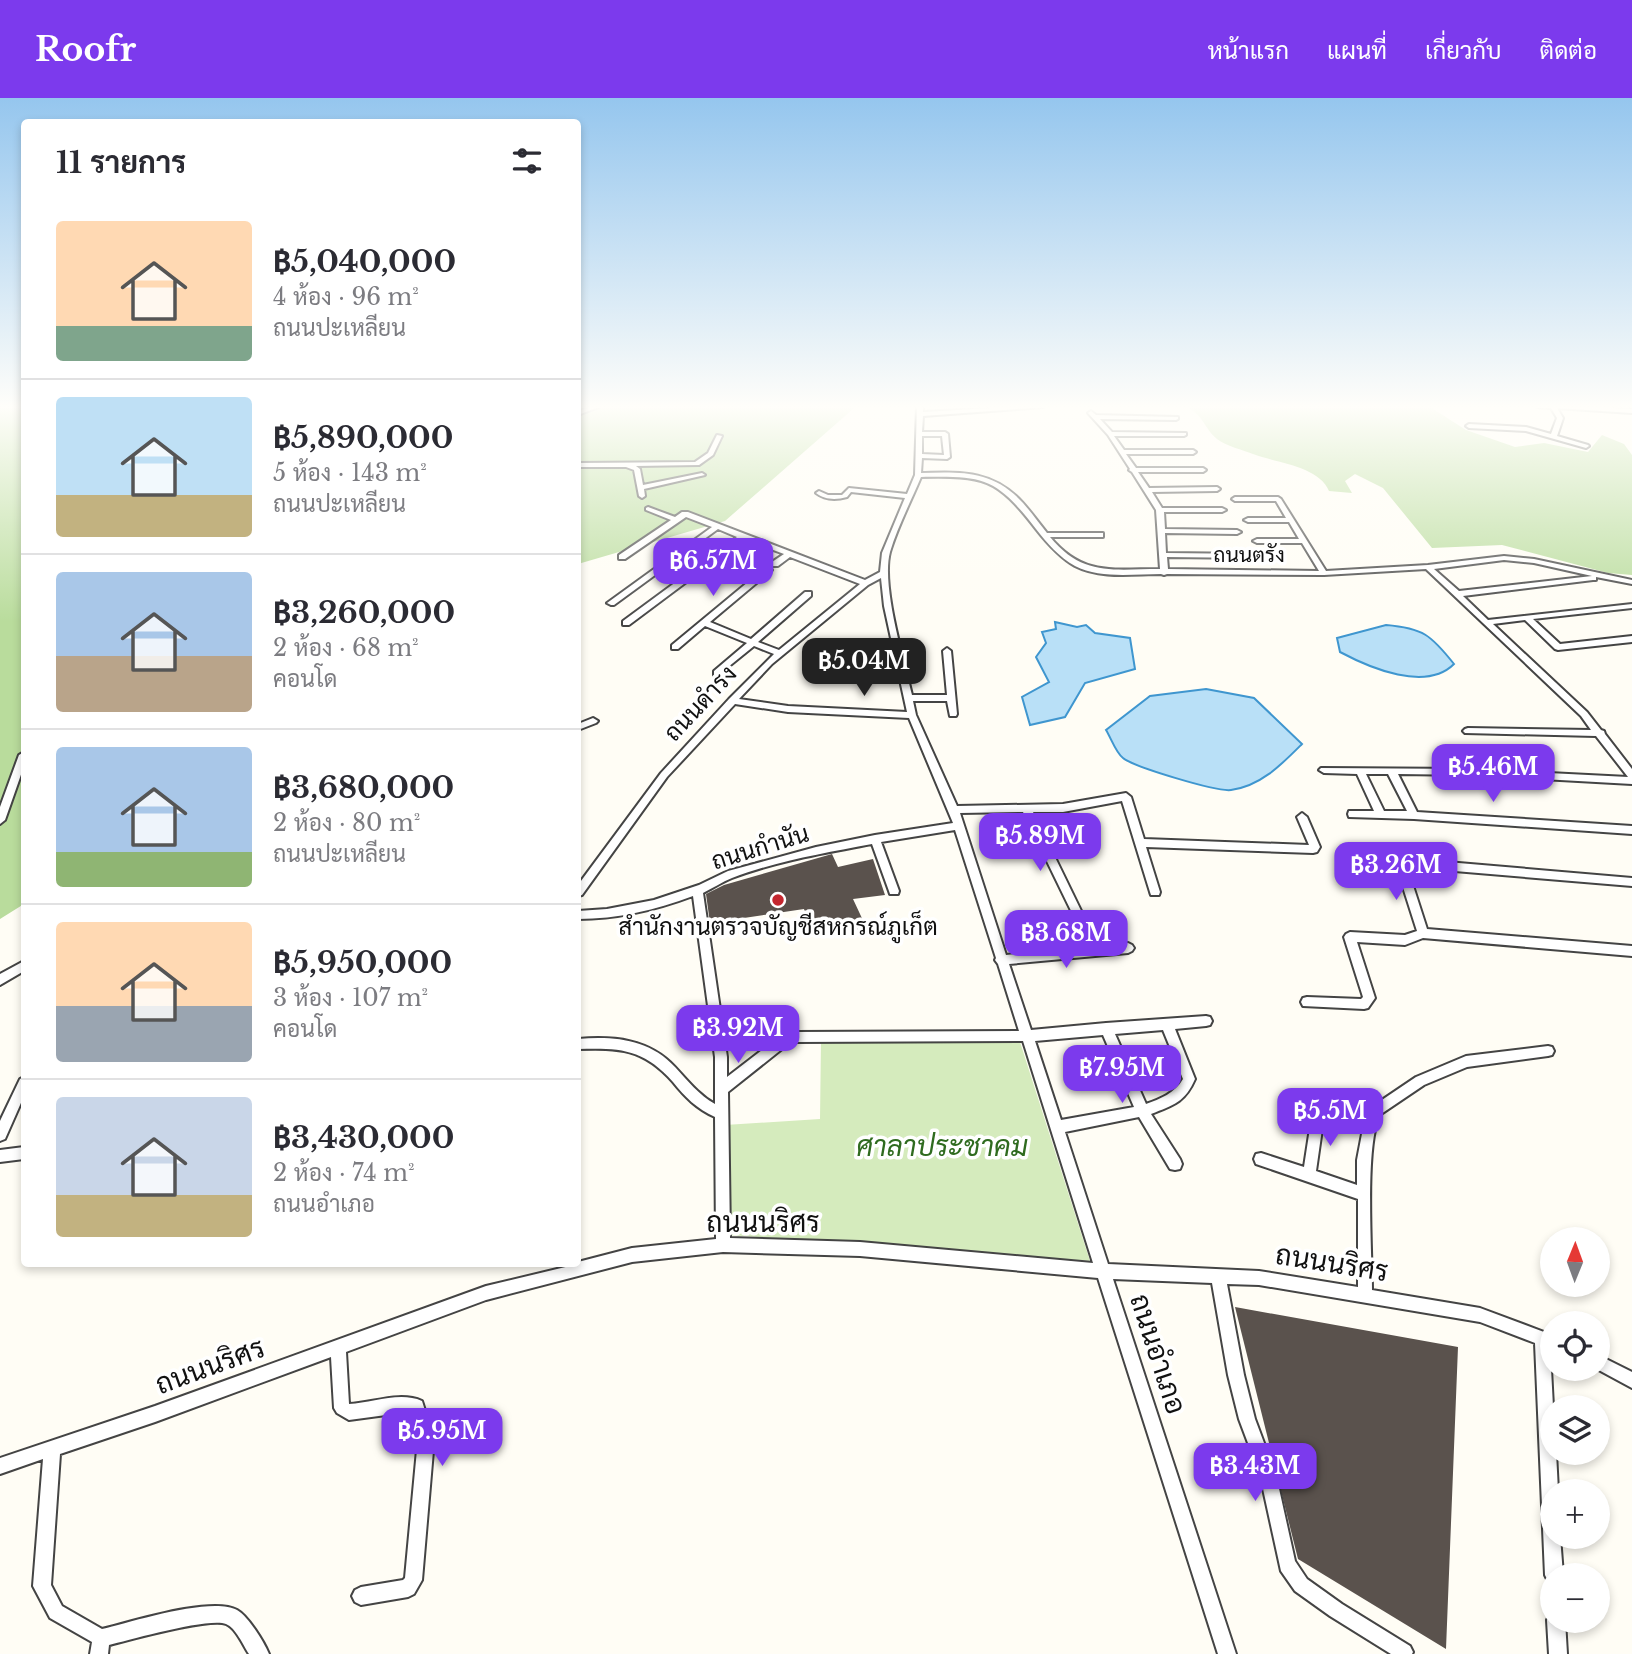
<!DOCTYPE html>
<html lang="th">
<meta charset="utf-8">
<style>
body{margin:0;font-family:"Libre Baskerville",Sarabun,serif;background:#f2f2f3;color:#2b2b33;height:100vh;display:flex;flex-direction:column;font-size:26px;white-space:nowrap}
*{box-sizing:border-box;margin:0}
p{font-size:23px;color:#7c7c81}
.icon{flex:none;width:38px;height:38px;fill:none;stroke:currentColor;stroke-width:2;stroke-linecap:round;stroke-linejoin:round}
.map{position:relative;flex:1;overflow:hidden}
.side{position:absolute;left:21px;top:21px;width:560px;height:1148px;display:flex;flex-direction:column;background:#fff;border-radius:7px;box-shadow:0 4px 10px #0003}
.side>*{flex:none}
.needle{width:46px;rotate:1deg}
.tools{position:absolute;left:1540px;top:1129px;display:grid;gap:14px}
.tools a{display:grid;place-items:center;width:70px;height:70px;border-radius:50%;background:#fff;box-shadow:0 4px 10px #0003;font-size:35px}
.price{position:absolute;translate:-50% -60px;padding:0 16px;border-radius:14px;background:#7c3aed;color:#fff;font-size:23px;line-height:46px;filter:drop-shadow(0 2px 4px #0008)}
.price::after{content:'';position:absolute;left:50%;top:42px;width:21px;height:16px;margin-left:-10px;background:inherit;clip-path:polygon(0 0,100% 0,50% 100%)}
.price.active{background:#222;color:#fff}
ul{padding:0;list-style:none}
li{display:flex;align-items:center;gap:21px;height:175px;padding:0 35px}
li+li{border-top:2px solid #e1e1e2}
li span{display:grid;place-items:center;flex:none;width:196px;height:140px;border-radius:7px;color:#555}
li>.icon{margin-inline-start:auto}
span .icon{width:84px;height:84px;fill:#fffc;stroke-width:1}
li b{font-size:30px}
h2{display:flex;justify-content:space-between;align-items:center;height:84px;padding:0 35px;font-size:30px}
header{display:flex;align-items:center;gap:42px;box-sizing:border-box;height:98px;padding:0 35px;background:#7c3aed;color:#fff}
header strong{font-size:33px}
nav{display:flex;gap:38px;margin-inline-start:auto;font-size:24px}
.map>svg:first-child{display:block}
.green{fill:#d5ebbd}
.forest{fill:#b9dc9c}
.water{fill:#b9e0f7;stroke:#3f96cf;stroke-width:2}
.building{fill:#5a524d}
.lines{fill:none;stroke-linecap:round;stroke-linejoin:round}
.minor-casing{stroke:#444;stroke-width:4}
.minor{fill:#fff;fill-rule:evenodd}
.poi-dot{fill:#c4262e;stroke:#fff;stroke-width:2.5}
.labels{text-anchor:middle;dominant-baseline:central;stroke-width:7;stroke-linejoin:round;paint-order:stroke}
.far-street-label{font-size:21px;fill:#111;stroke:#fff}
.street-label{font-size:24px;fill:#111;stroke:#fff}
.poi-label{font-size:24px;fill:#111;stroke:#fff}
.near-park-label{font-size:28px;font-style:italic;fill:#2f6b1f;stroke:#fff}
.near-street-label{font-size:28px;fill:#111;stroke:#fff}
</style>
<header>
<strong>Roofr</strong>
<nav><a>หน้าแรก</a><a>แผนที่</a><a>เกี่ยวกับ</a><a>ติดต่อ</a></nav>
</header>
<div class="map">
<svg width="1632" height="1556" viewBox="0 0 1632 1556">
<rect width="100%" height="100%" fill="#fffdf5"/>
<!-- green -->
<path class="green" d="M821,943l199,1 70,219 -362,-26 -3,-110 95,-6z"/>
<!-- forest -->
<path class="forest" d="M0,307h24v499l-24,15z
M578,307h275v4l-128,112 -147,43z
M1183,307h244l39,25 49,17 29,-4 44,9 14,-17 22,9 8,11v120l-24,-2 -106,-28 -70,3 -49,-60 -28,-14 -10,7 7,12 -23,-2c-10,-25 -52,-28 -76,-37 -10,-4 -27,-8 -36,-15 -15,-13 -12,-24 -34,-34z"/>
<!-- water -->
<path class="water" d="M1055,524l22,5 9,-2 9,8 35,5 5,31 -50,14 -20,34 -35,8 -8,-28 27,-15 -13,-25 10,-14 -4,-11 14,-3z
M1386,527c37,3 45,10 68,39 -28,28 -84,4 -114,-12l-3,-14z
M1206,591l48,9 48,46c-20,20 -41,42 -71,46 -14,2 -97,-23 -108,-32 -7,-5 -12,-20 -17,-28l44,-34z"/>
<!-- building -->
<path class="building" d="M832,756l6,13 35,-8 12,36 -32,4 14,30 -56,5 -7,-25 -94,14 -4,-29 18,-9z
M1235,1209l223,40 -12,302 -148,-90z"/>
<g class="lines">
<!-- minor casing -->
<g class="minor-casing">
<path id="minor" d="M596,307h8l-26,10v-4z
M917,307h6v7l123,-7 -3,2 -120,9 -1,16h23l3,2 2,23 -3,2 -25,-1 -1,15c41,-1 72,-3 102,30 8,9 16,20 24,30h56v4h-53c33,40 64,32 110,32l-4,-59 -24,-38 -3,-2 1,-1 -22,-34 -20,-22 3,-2 5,4 82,2v2l-2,1 -76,-1 12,13 74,1v2l-2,1h-70l10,14h69l3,2 -3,2h-67l10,14h67l3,2 -3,2h-65l11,16 68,-1 3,2 -3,2 -65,1 10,16h60l4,2 -4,2h-58l1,17 72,1 4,2 -4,2 -72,-1 1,20 89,1 4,2 -4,2 -88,-1 1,12 151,2 -17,-28h-45l-4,-2 4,-2h42l-10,-17h-41l-4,-2 4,-2h38l-10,-17h-41l-3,-2 3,-2h43l3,2 45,72 102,-6 76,-9 30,3 98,21v4l-36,-7v3h-3l-130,16 25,24 144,-16v4l-99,11 27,25 72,-8v6l-74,8 -3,-1 -30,-29 -32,4 94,88 14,18 3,1 1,3 27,35v15l-160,-9 -74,-1 19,38 215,14v8l-218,-15 -65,-2 -1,-3 1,-3h25l-17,-37 -33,-1 -5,-3 2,-2 151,1 156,8 -32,-41 -131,-3 -2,-2 2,-2 3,-1 123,2 -10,-14 -155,-147 -102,6 -157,-1 -3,1 -3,-1c-28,0 -61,5 -86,-8 -16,-9 -28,-23 -39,-37 -40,-52 -52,-53 -115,-52 -10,24 -24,51 -31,75 -9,33 14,108 22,143h35l-4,-44 4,-3 4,3 6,63 -1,2h-6l-3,-15h-34l3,14 41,91 106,-2 63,-11 5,4 13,42 165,6 -12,-28 5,-4 5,4 13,30 -3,5 -4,1 -167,-6 14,45 -1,3h-8l-1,-3 -28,-91 -59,11h-30l54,111 -1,3h-8l-1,-3 -54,-111 -63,1 46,142 122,-12 4,2 2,3 -2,3 -4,2 -119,11 22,66 75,-7 100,-7 4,1 2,4 -2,4 -4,1 -31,3 20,50c-10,23 -21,26 -44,35l29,45 2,5 -2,5 -5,1 -5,-1 -31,-52 -74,15 43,132 151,7 99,16v-88l-102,-35 -2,-5 2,-5 5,-1 43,14 8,-52 1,-4 5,-2 5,2 1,4 -8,56 41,14v-25l8,-42 8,-12 43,-29 50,-21 82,-10 4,1 2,4 -2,4 -4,1 -81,11 -43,18 -43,29c-17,24 -9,141 -9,176l108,18 72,27v14h-2l3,58 -1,45h4l2,39h-6v45h8l3,39h-11v8l-4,-2 -3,-6 -10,-232 -55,-21 -221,-37 -32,-1 17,91 11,44 21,56 19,86 12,18 35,25 68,42 3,6 -1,2h-21l-61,-38 -35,-25 -14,-20 -21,-96 -21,-56 -11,-44 -16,-92 -99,-4 123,375h-18l-120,-376 -238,-22 -137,-4 -91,10 -146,38 -140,52 3,52c23,-1 51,-13 73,-3l12,38 -12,141 -8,14 -6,3 -47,8 -6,-3 -3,-6 3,-6 6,-3 42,-7 2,-2 13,-139 -7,-26h-10l-52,7 -12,-7 -3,-5 -3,-51 -176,65 -95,32 -9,131 11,21 40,23c29,-7 110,-33 135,-19 11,6 27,32 32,44h-20c-6,-9 -13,-26 -23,-30 -16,-7 -97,16 -117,21l-1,9h-18l2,-12 -42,-24 -17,-32 10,-127 -43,15v-16l155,-52 331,-120 92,-22v-2l54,-14 84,-9 -1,-122c-18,-8 -30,-20 -42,-35 -30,-34 -54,-34 -95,-33v-10c36,-3 71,0 97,28 13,14 24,28 40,37v-47l-22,-161c-37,14 -76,23 -115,23v-8l29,-2 47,-9 45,-15 29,-14 88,-24 59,-12 78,-12 -44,-105 -121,-6 -53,-8 -68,73 -85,118 -4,1v-11l83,-112 68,-74 45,-45 -20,-8 -37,30 -3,-1v-4l33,-28 -42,-17 -27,23h-6v-4l93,-77 7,2 -62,52 41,17 54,-47h6v4l-53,46 21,8 81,-66 -70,-27 -12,9h-6v-4l12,-8 -40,-15 -115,86h-6v-4l114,-84 -19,-8 -104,76h-3l-4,-2 105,-76 -26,-10 -61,42h-6v-4l52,-35 -25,-10v-2l2,-1 27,10 7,-5h6l177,68 15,-8 2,-19 23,-55 -54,-6 -4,5c-11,3 -22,3 -31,-4l3,-2 9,4h14l7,-7 58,6 8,-19zM922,338h20l2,19 -22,-1zM1504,462l30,3 58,13 -133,15 -25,-22zM881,480l3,28 23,106 -119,-6 -49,-7 33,-35 96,-79zM1366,676h22l19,37h-23zM955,732l41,128 -1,2 3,4 21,67 -223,1 -17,5 -52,40v-20l-24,-164c10,-5 19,-11 29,-15 44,-17 93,-25 140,-34l17,47 1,3h8l1,-3 -18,-49zM1163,932l20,49c-8,14 -23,20 -37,25l-31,-70zM1103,937l31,72 -73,13 -26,-79zM1023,943l70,222 -233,-21 -130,-4 -2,-146 59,-47 9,-3z
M1534,307h24l74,4v4l-75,-5 6,10 -6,18 31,9 1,1 -3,2 -60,-17 -57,-3 -3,-2 3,-2 57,3 25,7 6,-16 -6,-10 -14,-1z
M717,337l5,1 -9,19 -14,10 -63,1 4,3 3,16 59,-12 3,2 -61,14 1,7 -3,2 -3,-2 -5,-26 -8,-3h-48v-4l117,-1 13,-9z
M593,620l5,3 -2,2 -18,7v-6z
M24,654v14l-19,54 -5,4v-17l19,-52z
M1400,760l232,20v8l-225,-19 20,62 205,17v10l-209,-18 -18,7 -48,-3 18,56 -7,10 -4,1 -61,-3 -2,-4 2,-4 4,-1 54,2 2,-2 -19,-60 2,-3 4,-2 55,3 12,-4 -22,-69z
M24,863v10l-24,14v-11z
M24,979v19l-19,43 -5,2v-20l20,-42z
M24,1049v12l-24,3v-12z
M1598,1257l34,17v16l-37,-20h3z
M1552,1515v7h13l2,34h-18l-2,-34 3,-6z"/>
</g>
<!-- minor -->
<use href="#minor" class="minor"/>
</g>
<!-- sky -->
<linearGradient id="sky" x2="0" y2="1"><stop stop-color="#95c6ee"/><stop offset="0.59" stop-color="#fffefa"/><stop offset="1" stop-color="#fffefa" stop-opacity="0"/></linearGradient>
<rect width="1632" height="524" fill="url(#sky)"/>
<!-- markers -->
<circle class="poi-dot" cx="778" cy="802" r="7"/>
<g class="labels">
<!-- far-street labels -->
<g class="far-street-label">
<text x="1249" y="457">ถนนตรัง</text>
</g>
<!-- street labels -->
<g class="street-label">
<text transform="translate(700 605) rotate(-47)">ถนนดำรง</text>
<text transform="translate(760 749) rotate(-17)">ถนนกำนัน</text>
</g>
<!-- poi labels -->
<g class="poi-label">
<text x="778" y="828">สำนักงานตรวจบัญชีสหกรณ์ภูเก็ต</text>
</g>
<!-- near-park labels -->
<g class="near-park-label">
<text x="942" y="1048">ศาลาประชาคม</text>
</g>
<!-- near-street labels -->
<g class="near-street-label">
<text x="763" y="1124">ถนนนริศร</text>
<text transform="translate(1332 1165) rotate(9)">ถนนนริศร</text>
<text transform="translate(1158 1256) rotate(72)">ถนนอำเภอ</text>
<text transform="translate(210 1268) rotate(-20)">ถนนนริศร</text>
</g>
</g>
</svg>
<div class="tools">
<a><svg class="needle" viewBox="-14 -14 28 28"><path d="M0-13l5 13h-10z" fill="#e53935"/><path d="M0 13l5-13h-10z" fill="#7c7c81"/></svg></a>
<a><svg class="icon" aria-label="locate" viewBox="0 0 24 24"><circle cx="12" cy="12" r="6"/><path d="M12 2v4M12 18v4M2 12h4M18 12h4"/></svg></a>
<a><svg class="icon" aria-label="layers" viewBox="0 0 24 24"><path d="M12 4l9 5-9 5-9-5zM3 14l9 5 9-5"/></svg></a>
<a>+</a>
<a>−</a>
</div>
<b class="price" style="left:713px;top:500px">฿6.57M</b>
<b class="price active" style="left:864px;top:600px">฿5.04M</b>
<b class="price" style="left:1493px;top:706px">฿5.46M</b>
<b class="price" style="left:1040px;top:775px">฿5.89M</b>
<b class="price" style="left:1396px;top:804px">฿3.26M</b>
<b class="price" style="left:1066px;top:872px">฿3.68M</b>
<b class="price" style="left:738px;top:967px">฿3.92M</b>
<b class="price" style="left:1122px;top:1007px">฿7.95M</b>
<b class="price" style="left:1330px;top:1050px">฿5.5M</b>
<b class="price" style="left:442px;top:1370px">฿5.95M</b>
<b class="price" style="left:1255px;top:1405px">฿3.43M</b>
<section class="side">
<h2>11 รายการ<svg class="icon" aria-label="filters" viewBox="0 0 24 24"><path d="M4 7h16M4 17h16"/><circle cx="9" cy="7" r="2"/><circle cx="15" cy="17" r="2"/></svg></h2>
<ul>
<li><span style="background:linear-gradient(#ffd9b3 75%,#7fa58c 0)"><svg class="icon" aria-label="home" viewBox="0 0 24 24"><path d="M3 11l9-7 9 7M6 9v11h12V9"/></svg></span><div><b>฿5,040,000</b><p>4 ห้อง · 96 m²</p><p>ถนนปะเหลียน</p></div></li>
<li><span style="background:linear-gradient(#bfe0f5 70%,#c2b280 0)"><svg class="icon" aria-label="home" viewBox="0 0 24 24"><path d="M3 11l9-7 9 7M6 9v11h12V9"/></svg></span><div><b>฿5,890,000</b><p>5 ห้อง · 143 m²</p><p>ถนนปะเหลียน</p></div></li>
<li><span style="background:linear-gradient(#a9c7e8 60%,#b9a48a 0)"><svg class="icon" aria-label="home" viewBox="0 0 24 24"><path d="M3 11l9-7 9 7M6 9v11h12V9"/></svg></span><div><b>฿3,260,000</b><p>2 ห้อง · 68 m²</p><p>คอนโด</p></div></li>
<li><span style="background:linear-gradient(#a9c7e8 75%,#8fb573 0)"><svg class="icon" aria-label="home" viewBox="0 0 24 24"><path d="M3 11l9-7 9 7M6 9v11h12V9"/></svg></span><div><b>฿3,680,000</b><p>2 ห้อง · 80 m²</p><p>ถนนปะเหลียน</p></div></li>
<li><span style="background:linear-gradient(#ffd9b3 60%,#9aa5b1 0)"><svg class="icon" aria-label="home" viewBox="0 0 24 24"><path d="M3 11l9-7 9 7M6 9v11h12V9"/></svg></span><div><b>฿5,950,000</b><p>3 ห้อง · 107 m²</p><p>คอนโด</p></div></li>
<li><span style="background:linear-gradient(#c9d6e8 70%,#c2b280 0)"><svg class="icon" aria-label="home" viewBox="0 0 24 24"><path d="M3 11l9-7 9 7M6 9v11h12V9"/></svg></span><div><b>฿3,430,000</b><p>2 ห้อง · 74 m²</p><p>ถนนอำเภอ</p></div></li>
</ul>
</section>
</div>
